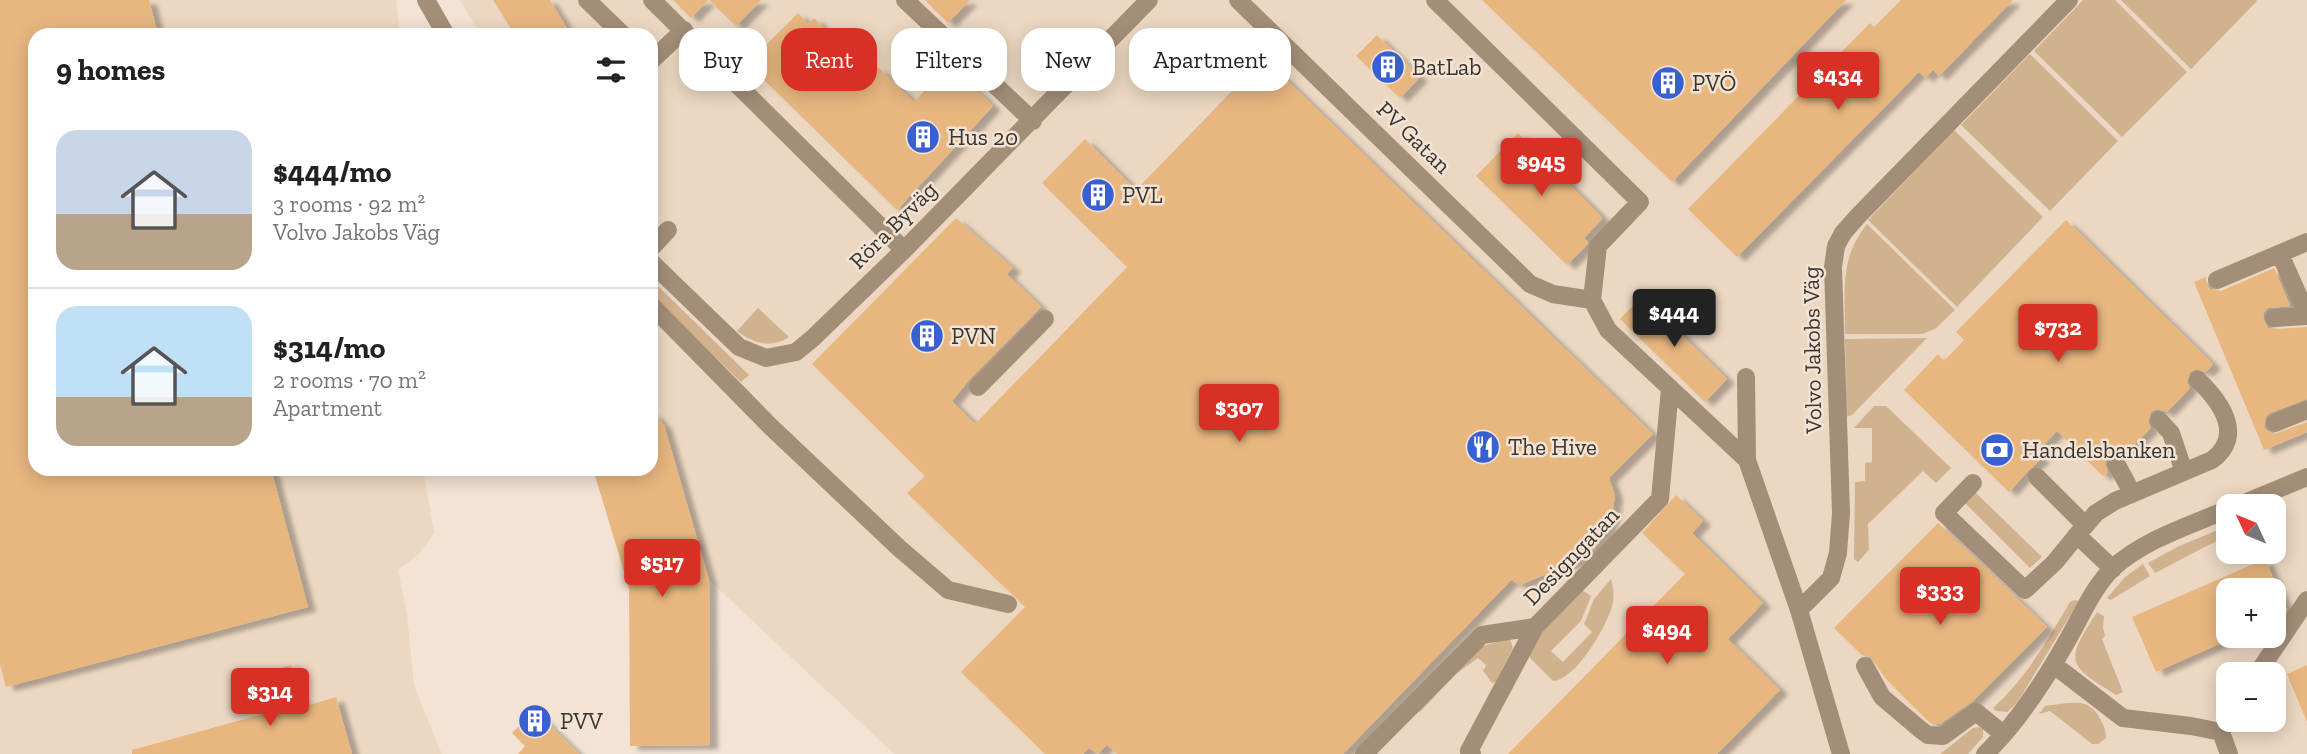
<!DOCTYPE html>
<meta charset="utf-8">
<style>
body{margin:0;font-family:"Zilla Slab",serif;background:#f2f2f2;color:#222;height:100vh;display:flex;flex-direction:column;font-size:26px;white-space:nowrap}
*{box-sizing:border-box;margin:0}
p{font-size:23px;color:#767676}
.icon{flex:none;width:38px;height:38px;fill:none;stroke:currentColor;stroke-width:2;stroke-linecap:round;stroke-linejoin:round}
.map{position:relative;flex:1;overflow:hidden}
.sheet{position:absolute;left:28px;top:28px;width:630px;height:448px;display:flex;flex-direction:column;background:#fff;border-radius:21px;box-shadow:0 4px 18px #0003}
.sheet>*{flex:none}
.hud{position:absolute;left:679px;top:28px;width:665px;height:63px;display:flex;gap:14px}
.needle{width:46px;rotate:314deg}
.buttons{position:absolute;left:2216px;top:494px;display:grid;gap:14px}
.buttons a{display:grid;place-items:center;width:70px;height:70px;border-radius:14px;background:#fff;box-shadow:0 4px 18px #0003;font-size:35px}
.price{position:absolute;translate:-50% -60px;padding:0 16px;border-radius:7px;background:#d93025;color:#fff;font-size:23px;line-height:46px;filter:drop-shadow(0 2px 4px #0008)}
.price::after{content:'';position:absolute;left:50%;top:42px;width:21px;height:16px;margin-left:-10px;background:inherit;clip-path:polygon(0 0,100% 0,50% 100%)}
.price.active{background:#222;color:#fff}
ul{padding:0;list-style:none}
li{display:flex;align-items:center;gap:21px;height:175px;padding:0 28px}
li+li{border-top:2px solid #e0e0e0}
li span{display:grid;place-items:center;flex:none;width:196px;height:140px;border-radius:21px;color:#555}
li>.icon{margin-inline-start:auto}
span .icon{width:84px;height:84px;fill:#fffc;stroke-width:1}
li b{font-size:30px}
h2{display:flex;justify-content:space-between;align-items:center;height:84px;padding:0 28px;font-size:30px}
.pill{padding:0 24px;border-radius:21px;background:#fff;box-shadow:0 4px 18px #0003;font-size:24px;line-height:63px}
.pill.active{background:#d93025;color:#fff}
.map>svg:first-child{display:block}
.built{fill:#ecd8c2;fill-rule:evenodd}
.green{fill:#d1b28f}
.building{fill:#e8b780;filter:url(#shadow)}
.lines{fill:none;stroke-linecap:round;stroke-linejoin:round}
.minor{stroke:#a38e78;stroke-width:18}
.labels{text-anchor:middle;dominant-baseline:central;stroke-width:5;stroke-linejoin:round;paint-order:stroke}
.poi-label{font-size:23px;fill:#3a342e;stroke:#f2e3d4;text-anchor:start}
.street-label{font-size:23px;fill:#3a342e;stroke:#f2e3d4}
</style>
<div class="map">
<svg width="2307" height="754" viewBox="0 0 2307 754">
<defs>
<filter id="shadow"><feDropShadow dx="8" dy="4.5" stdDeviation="2" flood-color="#0004"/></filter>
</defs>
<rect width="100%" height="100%" fill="#f2e3d4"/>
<!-- built -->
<path class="built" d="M0,0h396l4,35h-365v434h388l11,64 -15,21 -21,16 9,44 7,72 28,68h-442z
M460,0h1847v754h-1413l-185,-174 -45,-155 -13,-14v-376h-170zM2228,506h45v45h-45zM2228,590h45v45h-45zM2228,674h45v45h-45z"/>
<!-- green -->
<path class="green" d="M2083,0h32l72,72 -65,65 -88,-86z
M2121,0h135l1,1 -66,68z
M2030,54l88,87 -68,70 -89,-86z
M1954,130l89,87 -86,90 -89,-87z
M1867,224l88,86 -20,19 -13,5h-77c0,-42 -6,-75 22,-110z
M659,287l90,88 -8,7 -88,-84v-8z
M758,308l31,29c-18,12 -36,6 -52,-6z
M1927,338l-75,77 -6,2 -1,-78z
M1874,406h12l65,62 -15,15 -13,-12 -55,53 1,26 -11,12 -4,-3 1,-77 10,-1v-18l7,-1v-34h-18z
M1975,492l67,65 -12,11 -68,-68z
M2228,526v9l-73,38 -7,-10 31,-17z
M2143,564l7,12 -39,24 -4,-2 18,-21z
M1611,579c2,8 4,19 1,27 -5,20 -37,75 -59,75l-23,-23 -2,-11 51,-59 12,8 -10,25 -30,30 12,11 29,-30 -8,-8 10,-25z
M2075,600l4,1 -62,102 -10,9 -11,-1 -3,-3c33,-30 54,-67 77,-106z
M2097,612l7,4 -1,12 2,8 -3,3 21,53 -7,3c-50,-31 -51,-33 -19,-83z
M1505,639h5l3,9 -17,34 -4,1 -11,-15 3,2 2,-5 -8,-7 -22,16 -36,38 -4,-4 65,-61z
M2067,703c5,0 13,-1 18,1 11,3 22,24 21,34l-8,6h-6l-42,-33 -11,3 6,-8z
M1979,727l4,2v8l-15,17h-28l33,-26z"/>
<!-- building -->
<path class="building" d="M0,0h149l9,35h-123v434h236l37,138 -302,80 -6,-23z
M493,0h57l21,35h-56z
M673,0h35l-17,18z
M709,0h52l-25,26z
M925,0h45l-22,23z
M1482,0h364l-174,182z
M1901,0h112l-74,76 -6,-6 -8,8 -6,-6 -182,185 -49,-48 182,-186 4,4z
M798,13l10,11 6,-6 57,56 7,-7 36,35 35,-37 44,41 -96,104 -139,-136 4,-4 -10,-11z
M1377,35l43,42 -20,21 -44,-42z
M1264,58l389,376 -44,44 6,17 -3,22 -6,16 -12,16 -16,12 -58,24 -9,-5 -168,174h-226l-10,-9 -9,9 -9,-6 -6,6h-38l-84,-82 64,-65 -118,-114 18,-17 -113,-112 144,-146 57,50 -6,6 34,33 -71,72 -18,22 23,23 152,-157 -85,-84 43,-44 51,51z
M1518,133l85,85 -19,20 4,4 -1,3 -20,20 -91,-89z
M2066,220l147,144 -7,8 -10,-3 -6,3 -3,10 3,6 -23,24 -10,-3 -6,3 -3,10 3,6 -27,27 -8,-3 -9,4 -2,7 3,9 -5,4 -46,-45 -21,22 6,5 -13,12 -20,22 -105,-102 34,-36 6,7 20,-21 -8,-8z
M2274,268l16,38 -22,2 -4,4 -1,7 5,9 6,1 33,-2v72l-37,14 -4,4 -2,10 4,4 6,3 33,-12v10l-43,18 -70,-168 12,-5v7l4,5 11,2z
M1642,296l85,83 -22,23 -85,-83z
M651,411l13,14 45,155 1,165 -80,1 -1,-158 -36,-119h58z
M1676,495l27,26 -11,12 71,70 -35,36 52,51 -63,64h-209l177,-180 -43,-41z
M1938,523l109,104 -74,74 -33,23h-8l-5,-4 -42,-42 -14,-21 -9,-2 -28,-27z
M2265,559l22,51 -5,6 -9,4v-30h-45v50l-72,32 -24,-55z
M291,665l11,42 34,-10 16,57h-220v-4l142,-39 -10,-38z
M2307,665v57l-20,-48z
M535,710l44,44h-61l7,-8 -13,-13z"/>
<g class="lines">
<!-- minor -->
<path class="minor" d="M426,0l20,35
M587,0l36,35
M652,0l252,250
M905,0l128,121
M1238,0l292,284 23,10 39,6 16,30 139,130
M1435,0l205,202 -42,44 -6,54
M651,61l33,-31
M651,248l17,-18
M2280,254l27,61
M651,262l88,85 27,11 30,-6 17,-14 91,-88 245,-250
M2217,280l90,-38
M651,305l119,121 129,122 49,42 60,14
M2274,318l33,-2
M1746,377l1,83 52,150 42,144
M978,387l67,-68
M2159,420l12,13 13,39
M2275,423l32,-13
M2116,463l16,30
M2037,477l48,48
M1973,483l-29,30 81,77 30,-28 22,-27 36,34
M2237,506l70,-29
M2077,535l19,-22 19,-12 97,-41c33,-24 9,-58 -14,-80
M1799,610l32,-32 7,-25 3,-40 -8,-246 3,-21 7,-13 15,-17 211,-216
M2054,665l69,53 68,8 30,6
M1865,666l17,31 39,33 7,5 15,1 33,-24 27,22
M2257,674l50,-74
M2229,719l-8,13 8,22
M1364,754l118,-119 53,-8 125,-128 10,-110
M1472,754l-3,-3 66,-124
M1985,754c33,-31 60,-74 82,-113 14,-24 26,-54 46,-73 32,-29 76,-42 115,-59"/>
</g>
<!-- icons -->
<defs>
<g id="building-disc" transform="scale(1.75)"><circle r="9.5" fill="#3960d1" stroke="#f2e3d4"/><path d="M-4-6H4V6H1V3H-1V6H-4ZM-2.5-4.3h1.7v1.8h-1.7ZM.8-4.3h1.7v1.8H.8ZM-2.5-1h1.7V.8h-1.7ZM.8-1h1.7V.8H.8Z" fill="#fff"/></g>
<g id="restaurant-disc" transform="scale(1.75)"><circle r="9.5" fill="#3960d1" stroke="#f2e3d4"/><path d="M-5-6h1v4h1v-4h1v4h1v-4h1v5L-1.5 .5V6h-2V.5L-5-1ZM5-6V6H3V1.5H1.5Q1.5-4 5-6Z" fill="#fff"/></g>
<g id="bank-disc" transform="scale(1.75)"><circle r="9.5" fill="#3960d1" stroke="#f2e3d4"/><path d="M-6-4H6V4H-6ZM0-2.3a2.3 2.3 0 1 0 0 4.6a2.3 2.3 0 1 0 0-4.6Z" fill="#fff"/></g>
</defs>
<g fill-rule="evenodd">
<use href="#building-disc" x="1388" y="67"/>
<use href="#building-disc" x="1668" y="83"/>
<use href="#building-disc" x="923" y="137"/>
<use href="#building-disc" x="1098" y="195"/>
<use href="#building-disc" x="927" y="336"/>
<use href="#restaurant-disc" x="1483" y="447"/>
<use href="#bank-disc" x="1997" y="450"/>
<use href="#building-disc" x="535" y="721"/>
</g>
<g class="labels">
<!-- poi labels -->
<g class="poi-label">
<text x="1412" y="67">BatLab</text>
<text x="1692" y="83">PVÖ</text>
<text x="948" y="137">Hus 20</text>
<text x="1122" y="195">PVL</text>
<text x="951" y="336">PVN</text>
<text x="1508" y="447">The Hive</text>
<text x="2022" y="450">Handelsbanken</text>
<text x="560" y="721">PVV</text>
</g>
<!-- street labels -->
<g class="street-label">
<text transform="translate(1414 137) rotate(44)">PV Gatan</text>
<text transform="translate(893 225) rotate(-45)">Röra Byväg</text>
<text transform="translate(1812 350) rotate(-91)">Volvo Jakobs Väg</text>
<text transform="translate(1571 556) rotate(-46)">Designgatan</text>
</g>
</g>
</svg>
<div class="buttons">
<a><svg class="needle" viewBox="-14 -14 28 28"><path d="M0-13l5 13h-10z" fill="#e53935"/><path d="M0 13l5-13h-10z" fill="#767676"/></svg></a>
<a>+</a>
<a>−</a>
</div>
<b class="price" style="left:1838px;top:112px">$434</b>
<b class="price" style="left:1541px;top:198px">$945</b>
<b class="price active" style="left:1674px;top:349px">$444</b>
<b class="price" style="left:2058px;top:364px">$732</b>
<b class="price" style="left:1239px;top:444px">$307</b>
<b class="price" style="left:662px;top:599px">$517</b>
<b class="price" style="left:1940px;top:627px">$333</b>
<b class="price" style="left:1667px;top:666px">$494</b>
<b class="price" style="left:270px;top:728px">$314</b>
<div class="hud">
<a class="pill">Buy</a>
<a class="pill active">Rent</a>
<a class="pill">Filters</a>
<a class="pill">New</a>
<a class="pill">Apartment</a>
</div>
<section class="sheet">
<h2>9 homes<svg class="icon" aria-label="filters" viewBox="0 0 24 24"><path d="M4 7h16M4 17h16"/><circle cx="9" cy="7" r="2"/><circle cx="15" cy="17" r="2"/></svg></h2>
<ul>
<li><span style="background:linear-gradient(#c9d6e8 60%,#b9a48a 0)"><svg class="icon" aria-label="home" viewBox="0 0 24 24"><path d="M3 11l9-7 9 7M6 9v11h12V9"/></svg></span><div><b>$444/mo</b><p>3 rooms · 92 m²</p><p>Volvo Jakobs Väg</p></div></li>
<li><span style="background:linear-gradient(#bfe0f5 65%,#b9a48a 0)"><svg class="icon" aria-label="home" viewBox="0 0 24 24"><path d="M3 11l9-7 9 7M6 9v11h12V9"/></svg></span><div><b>$314/mo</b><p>2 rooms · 70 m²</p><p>Apartment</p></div></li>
</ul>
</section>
</div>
